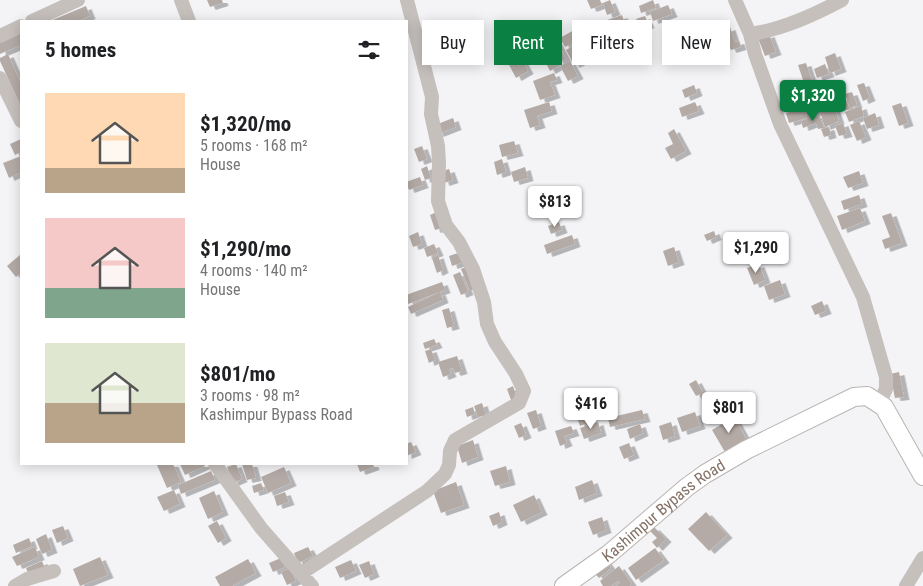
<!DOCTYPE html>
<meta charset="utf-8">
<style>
body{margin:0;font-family:"Roboto Condensed",sans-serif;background:#f6f6f6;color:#202124;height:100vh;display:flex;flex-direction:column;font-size:19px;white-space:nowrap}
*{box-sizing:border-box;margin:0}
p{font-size:16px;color:#757577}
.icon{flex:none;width:28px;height:28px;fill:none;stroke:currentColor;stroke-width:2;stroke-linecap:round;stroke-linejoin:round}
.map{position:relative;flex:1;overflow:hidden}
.panel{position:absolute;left:20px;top:20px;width:388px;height:445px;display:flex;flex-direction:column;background:#fff;border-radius:0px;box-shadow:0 2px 12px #0003}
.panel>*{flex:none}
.guide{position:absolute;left:422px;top:20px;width:425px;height:45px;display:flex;gap:10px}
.price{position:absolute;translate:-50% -42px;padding:0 11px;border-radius:5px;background:#fff;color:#222;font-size:16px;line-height:32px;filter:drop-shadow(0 1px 2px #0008)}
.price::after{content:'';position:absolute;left:50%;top:30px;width:15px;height:11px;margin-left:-8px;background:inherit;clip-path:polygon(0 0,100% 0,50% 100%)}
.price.on{background:#0b8043;color:#fff}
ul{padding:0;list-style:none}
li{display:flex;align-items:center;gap:15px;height:125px;padding:0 25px}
li span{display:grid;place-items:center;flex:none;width:140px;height:100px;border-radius:0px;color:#555}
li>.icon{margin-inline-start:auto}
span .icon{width:60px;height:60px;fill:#fffc;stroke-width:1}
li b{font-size:21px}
h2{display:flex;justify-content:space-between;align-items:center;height:60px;padding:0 25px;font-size:21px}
.pill{padding:0 18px;border-radius:0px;background:#fff;box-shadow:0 2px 12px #0003;font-size:18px;line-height:45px}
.pill.on{background:#0b8043;color:#fff}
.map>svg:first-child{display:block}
.building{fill:#b5aba6;filter:url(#shadow)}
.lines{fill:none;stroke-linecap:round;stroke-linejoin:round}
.major-casing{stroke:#bab4b1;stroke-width:20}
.minor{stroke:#c6c0bd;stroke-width:14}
.major{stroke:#fff;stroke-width:18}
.labels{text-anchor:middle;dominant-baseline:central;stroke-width:5;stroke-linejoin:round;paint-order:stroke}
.street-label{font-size:16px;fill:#857166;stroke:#fff}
</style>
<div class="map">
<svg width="923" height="586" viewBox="0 0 923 586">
<defs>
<filter id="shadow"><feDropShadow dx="5.5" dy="3" stdDeviation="0" flood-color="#0004"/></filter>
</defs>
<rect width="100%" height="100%" fill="#f4f4f7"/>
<!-- building -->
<path class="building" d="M207,0h15l1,3 -13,4z
M587,0h13l2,5 -11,4z
M610,0l5,12 -8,3 -4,-12z
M653,0l3,8 -15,5 -2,-7z
M668,5l4,9 -19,7 -3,-9z
M86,6l4,10 -12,5h-28z
M622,15l7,20 -15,5 -7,-20z
M645,16l4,9 -10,4 -3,-10z
M730,27l5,15 4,-1 2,6 -10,3 -3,-6 -4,1 -2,-6 -2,1 2,6 -5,2 -5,-14z
M574,30l5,10 -14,7 -5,-9z
M21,33v12l-21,9v-12z
M769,34l7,18 -11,4 -7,-18z
M556,40l10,19 -7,4 -10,-19z
M576,44l8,16 -10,5 -8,-15z
M548,47l11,19 -9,5 -10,-19z
M835,53l6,16 -11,4 -5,-16z
M8,54l13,30v23l-21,-46v-3z
M520,56l8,15 -12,7 -8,-15z
M570,61l8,15 -10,5 -8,-15z
M806,63l9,27 -8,2 -9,-27z
M825,64l4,10 -12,4 -3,-9z
M554,73l3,7 -7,2 5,13 -15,5 -7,-19z
M864,83l6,15 -7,3 -6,-16z
M694,85l3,8 -12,5 -3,-8z
M834,87l3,9 -10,3 -4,-8z
M804,88l3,7 -21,7 -3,-7z
M852,92l5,13 -7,3 -5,-14z
M812,95l6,17 -6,2 -6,-16z
M844,96l6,13 -6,2 -5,-13z
M832,101l7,20 -14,6 -7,-21z
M549,102l3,9 -15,5 3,9 -10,3 -6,-18z
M695,102l4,9 -17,6 -3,-9z
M901,103l7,20 -9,3 -7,-20z
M861,106l3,10 -15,6 -4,-10z
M804,108l3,10 -18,5 -3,-10z
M875,113l4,12 -12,4 -4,-11z
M819,114l5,14 -6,1 -2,-6 -13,5 -2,-7z
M453,118l3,9 -18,7 -3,-9z
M859,121l7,16 -9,4 -7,-16z
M843,123l4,11 -8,2 -4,-10z
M829,127l2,8 -7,2 -3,-8z
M674,129l12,22 -15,8 -6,-11 8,-4 -5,-11z
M21,139v13l-6,3 -5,-11z
M514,141l4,12 -16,4 -3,-12z
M422,146l5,13 -8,3 -5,-13z
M21,156v16l-12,6 -6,-15z
M502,159l4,13 -9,3 -3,-13z
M427,166l4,12 -6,2 -4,-11z
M525,167l3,11 -14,4 -3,-10z
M449,169l4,11 -9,3 -4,-11z
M859,171l4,12 -15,5 -5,-11z
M420,177l3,8 -14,5 -3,-8z
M859,195l3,9 -18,6 -3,-9z
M860,208l5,13 -23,9 -5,-14z
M439,211l6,16 -10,3 -5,-15z
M891,213l11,30 -17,6 -3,-9 8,-3 -8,-21z
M559,222l3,8 -11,4 -3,-8z
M714,231l2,6 -9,4 -3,-6z
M418,232l4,12 -9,3 -4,-11z
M572,235l3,9 -28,10 -3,-9z
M434,244l4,9 -11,4 -3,-9z
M674,247l5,15 -11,4 -5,-15z
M461,252l3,10 -12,4 -3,-10z
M21,254v19l-5,4 -9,-11z
M438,255l5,15 -6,3 -5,-15z
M759,264l6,16 -11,5 -7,-17z
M470,265l8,23 -8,3 -9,-22z
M460,272l8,20 -7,3 -8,-20z
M780,280l5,14 -16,6 -5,-14z
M442,282l3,8 -37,14 -2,-9z
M440,292l3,8 -32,14 -3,-7z
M822,301l4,10 -11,4 -4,-9z
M449,308l5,18 -7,2 -5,-18z
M434,339l3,6 -12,4 -2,-6z
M431,349l4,11 -6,3 -4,-12z
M457,356l5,15 -7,2 -2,-5 -4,1 2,5 -8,3 -5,-15z
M899,372l5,25 -9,1 -5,-24z
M696,380l7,13 -7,3 -7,-12z
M513,386l4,12 -6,2 -4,-11z
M580,401l8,22 -8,3 -8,-22z
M482,403l4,12 -8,2 -4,-11z
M473,407l2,7 -8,3 -2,-7z
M536,410l5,16 -8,3 -6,-16z
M642,410l3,9 -35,8 -2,-9z
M695,412l5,14 -18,6 -5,-14z
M734,417l12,22 -21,13 -13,-22z
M598,422l3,11 -17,6 -4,-11z
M671,422l4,14 -12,4 -4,-14z
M521,423l5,12 -7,3 -5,-12z
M640,424l3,9 -13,6 -3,-10z
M571,426l3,7 -10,3 3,7 -7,3 -5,-15z
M473,440l5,17 -16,6 -5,-17z
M411,442l5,10 -10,4v-12z
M629,443l5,12 -10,4 -5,-12z
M160,464h13l8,18 -14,6 -10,-23z
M180,464h24l1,2 -20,9z
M236,464l6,15 -9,4 -6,-16z
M242,464h10l4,14 -9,2z
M357,464h16l1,3 -14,5z
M506,466l4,16 -15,4 -5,-15z
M284,467l7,16 -23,10 -7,-16z
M211,471l4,9 -34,14 -3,-9z
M592,480l5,13 -18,7 -4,-13z
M456,482l8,23 -23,8 -8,-22z
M261,483l3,7 -10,3 -2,-7z
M174,490l6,14 -16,7 -7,-14z
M214,491l9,21 -15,7 -9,-21z
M285,492l4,10 -12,4 -3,-10z
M534,495l8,17 -21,10 -8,-17z
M499,512l3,10 -9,4 -4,-10z
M706,512l21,23 -18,16 -21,-22z
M602,517l4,13 -13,5 -5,-13z
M217,521l9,17 -8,5 -10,-17z
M63,526l5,12 -11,5 -5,-13z
M654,527l12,12 -9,9 -5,-6 5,-4 -7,-7z
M46,534l6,16 -10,4 -6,-15z
M29,538l3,8 -16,7 -3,-8z
M35,547l4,10 -22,9 -5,-9z
M308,547l5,9 -15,7 -4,-10z
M655,548l9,12 -28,20 -8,-12z
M100,557l8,18 -28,11 -7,-17z
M281,558l4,9 -12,5 -4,-9z
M248,559l8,14 -24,13h-12l-5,-9z
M351,560l5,11 -16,7 -5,-11z
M42,561l4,10 -16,6 -4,-9z
M369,561l5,13 -9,4 -6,-13z
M606,561l5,7 -12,10 -6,-7z
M619,566l13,18 -2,2h-14l4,-3 -2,-2 -7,5h-8l-3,-5z
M290,568l6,13 -9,4 -6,-13z"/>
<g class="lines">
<!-- major casing -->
<g class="major-casing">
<g id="major">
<path id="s1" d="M564,586l45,-32 78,-67 18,-13 41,-24 108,-53 13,-1 17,11 39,69"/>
</g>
</g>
<!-- minor -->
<path class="minor" d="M181,0l8,21
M735,0l15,34 5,20 25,70 83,173 23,80v12l-7,14
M32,21l46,-21
M750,34c31,-4 64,-19 92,-34
M0,36l21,-10
M0,78l21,43
M215,464l46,64 51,58
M302,573l125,-82 18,-17 4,-9 1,-14 5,-11 64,-37 5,-12 -8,-17 -21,-32 -8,-18 -3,-22 -11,-33 -14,-27 -13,-17 -8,-24 1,-38 -1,-17 -7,-32 1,-17 -25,-97
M15,586l12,-7 27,-8
M906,586l17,-28"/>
<!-- major -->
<use href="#major" class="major"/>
</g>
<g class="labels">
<!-- street labels -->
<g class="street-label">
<text stroke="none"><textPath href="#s1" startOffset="125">Kashimpur Bypass Road</textPath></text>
</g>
</g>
</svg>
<b class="price on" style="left:813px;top:122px">$1,320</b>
<b class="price" style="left:555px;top:228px">$813</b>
<b class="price" style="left:756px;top:274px">$1,290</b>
<b class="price" style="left:591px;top:430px">$416</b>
<b class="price" style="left:729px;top:434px">$801</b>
<div class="guide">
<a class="pill">Buy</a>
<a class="pill on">Rent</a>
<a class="pill">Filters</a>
<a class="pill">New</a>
</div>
<section class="panel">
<h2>5 homes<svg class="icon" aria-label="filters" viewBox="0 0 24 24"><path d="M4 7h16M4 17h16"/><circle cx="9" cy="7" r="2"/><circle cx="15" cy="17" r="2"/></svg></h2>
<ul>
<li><span style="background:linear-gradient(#ffd9b3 75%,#b9a48a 0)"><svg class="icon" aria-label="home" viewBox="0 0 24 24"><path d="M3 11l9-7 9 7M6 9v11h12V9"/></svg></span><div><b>$1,320/mo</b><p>5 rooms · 168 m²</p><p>House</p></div></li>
<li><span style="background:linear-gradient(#f6c9c9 70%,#7fa58c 0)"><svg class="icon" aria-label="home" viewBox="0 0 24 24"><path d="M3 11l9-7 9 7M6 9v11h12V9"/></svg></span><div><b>$1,290/mo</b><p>4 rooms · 140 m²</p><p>House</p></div></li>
<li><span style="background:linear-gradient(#dfe7d0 60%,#b9a48a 0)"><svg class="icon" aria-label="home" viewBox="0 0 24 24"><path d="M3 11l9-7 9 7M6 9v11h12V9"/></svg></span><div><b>$801/mo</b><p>3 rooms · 98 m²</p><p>Kashimpur Bypass Road</p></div></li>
</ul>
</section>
</div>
